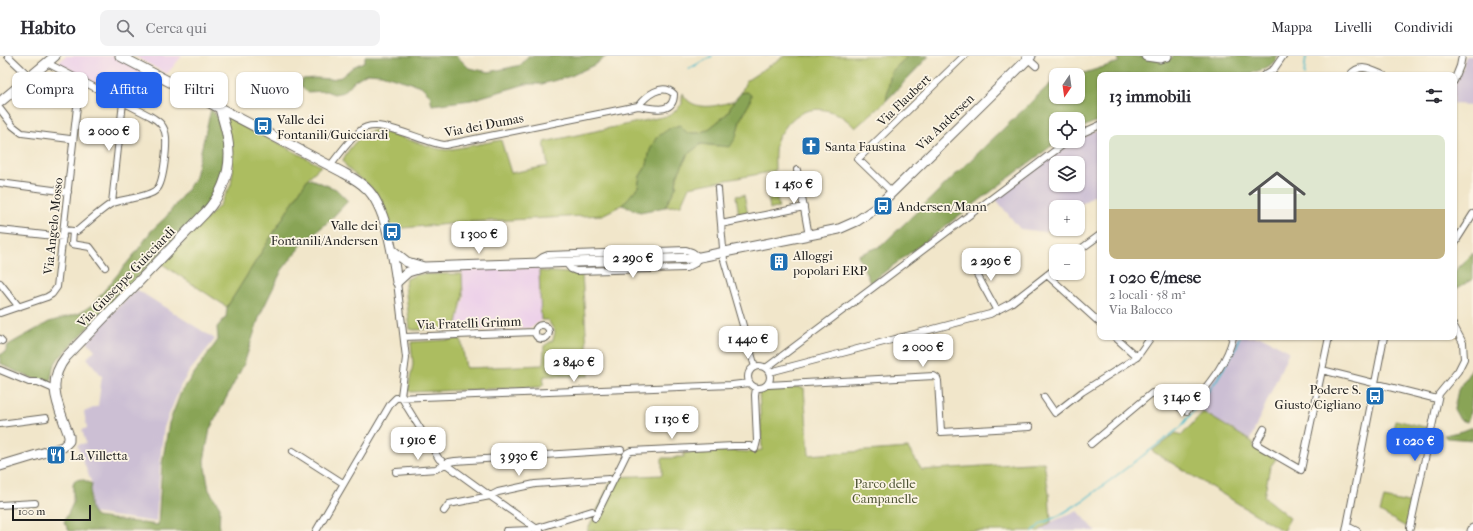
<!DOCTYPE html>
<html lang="it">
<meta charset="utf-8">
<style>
body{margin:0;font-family:"IM FELL French Canon",serif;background:#f2f2f3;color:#2b2b33;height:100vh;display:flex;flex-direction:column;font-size:15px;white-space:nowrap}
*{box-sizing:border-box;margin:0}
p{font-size:13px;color:#7c7c81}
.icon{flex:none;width:22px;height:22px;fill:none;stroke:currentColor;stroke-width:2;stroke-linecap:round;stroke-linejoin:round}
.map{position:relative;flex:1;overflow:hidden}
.sheet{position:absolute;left:1097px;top:16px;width:360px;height:268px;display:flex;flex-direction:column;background:#fff;border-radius:8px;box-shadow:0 1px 3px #0004}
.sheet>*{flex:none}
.hud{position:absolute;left:12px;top:16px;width:380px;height:36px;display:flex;gap:8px}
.needle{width:26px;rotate:193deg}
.controls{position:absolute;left:1049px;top:12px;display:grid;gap:8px}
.controls a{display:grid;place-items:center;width:36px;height:36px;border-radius:8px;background:#fff;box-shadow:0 1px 3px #0004;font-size:20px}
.scale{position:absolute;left:12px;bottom:10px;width:79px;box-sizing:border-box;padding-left:4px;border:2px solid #1c1c1c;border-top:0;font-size:11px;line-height:14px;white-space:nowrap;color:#1c1c1c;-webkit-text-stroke:3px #fcf5e5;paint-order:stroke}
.price{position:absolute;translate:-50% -34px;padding:0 9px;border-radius:8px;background:#fff;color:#222;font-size:13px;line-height:26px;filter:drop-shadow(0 1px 2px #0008)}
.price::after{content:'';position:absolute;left:50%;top:24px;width:12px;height:9px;margin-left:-6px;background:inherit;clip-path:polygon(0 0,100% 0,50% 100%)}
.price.current{background:#2563eb;color:#fff}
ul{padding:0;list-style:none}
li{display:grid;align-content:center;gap:8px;height:212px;padding:0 12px}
li span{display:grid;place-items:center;height:124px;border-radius:8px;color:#555}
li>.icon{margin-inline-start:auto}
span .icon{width:72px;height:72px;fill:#fffc;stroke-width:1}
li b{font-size:17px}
h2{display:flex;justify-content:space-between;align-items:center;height:48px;padding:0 12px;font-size:17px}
.chip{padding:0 14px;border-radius:8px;background:#fff;box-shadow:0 1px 3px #0004;font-size:14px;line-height:36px}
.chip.current{background:#2563eb;color:#fff}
header{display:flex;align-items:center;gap:24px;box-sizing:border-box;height:56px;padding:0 20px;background:#fff;border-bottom:1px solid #e1e1e2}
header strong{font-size:19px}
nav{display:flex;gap:22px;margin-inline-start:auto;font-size:14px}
.search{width:280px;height:36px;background:#f2f2f3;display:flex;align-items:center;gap:10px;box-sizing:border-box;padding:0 14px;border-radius:8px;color:#7c7c81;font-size:15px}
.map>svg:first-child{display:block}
.built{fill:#edd1e9}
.industrial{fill:#ccbfd4;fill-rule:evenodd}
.green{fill:#acbd60;stroke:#646c3e}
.forest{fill:#89a456;stroke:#526039}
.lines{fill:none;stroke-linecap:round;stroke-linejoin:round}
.stream{stroke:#4fbbcb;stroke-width:1.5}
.street-casing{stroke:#676359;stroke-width:8}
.secondary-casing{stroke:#676359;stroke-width:11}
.street{stroke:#fff;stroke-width:6}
.secondary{stroke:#fff;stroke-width:9}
.labels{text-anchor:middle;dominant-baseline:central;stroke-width:3.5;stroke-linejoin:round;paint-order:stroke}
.street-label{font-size:13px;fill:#1c1c1c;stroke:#fcf5e5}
.poi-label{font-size:13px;fill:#1c1c1c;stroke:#fcf5e5;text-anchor:start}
.park-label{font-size:13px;fill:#4e5434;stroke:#fcf5e5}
</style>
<header>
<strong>Habito</strong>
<div class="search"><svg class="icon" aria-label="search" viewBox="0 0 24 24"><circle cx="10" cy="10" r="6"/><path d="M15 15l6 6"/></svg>Cerca qui</div>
<nav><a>Mappa</a><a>Livelli</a><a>Condividi</a></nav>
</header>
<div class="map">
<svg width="1473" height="475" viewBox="0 0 1473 475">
<rect width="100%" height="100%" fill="#fcf5e5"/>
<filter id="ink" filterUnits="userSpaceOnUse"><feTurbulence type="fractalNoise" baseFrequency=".025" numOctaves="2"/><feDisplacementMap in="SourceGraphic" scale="8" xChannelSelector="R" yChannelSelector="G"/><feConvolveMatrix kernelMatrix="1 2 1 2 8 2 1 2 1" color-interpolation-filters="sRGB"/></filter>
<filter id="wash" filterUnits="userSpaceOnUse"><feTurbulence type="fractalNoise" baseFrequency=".012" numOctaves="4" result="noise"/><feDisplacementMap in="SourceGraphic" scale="16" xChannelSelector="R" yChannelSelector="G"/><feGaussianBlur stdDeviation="0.9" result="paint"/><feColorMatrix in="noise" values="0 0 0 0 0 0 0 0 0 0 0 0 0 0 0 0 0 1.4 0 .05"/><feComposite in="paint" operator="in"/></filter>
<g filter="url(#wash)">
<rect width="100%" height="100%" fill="#f1e6ca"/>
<!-- built -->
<path class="built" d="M66,0h47l34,17 -17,28 -72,-38z
M134,0h48l-15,18z
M539,211l2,53 -10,8 -76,3 9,-32 -2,-29z"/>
<!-- industrial -->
<path class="industrial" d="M1465,0h8v49l-19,-1v-17l9,-19z
M1100,73v65l-7,2 -16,11h-21v14l-11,11 -25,-3 -25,-31 77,-56 6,-1v-1zM1056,107h22v22h-22z
M136,233l79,50 -26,33 -8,13 -17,42 -3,24 -5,71 -64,-9 -2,-9 2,-20 -15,-39 9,-2 -4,-13 5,-2 -3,-16 14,-6 4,-30 -15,-18 8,-8 -9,-10z
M1236,281h26l27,14 -39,89 -57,-34 30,-40 11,-20z
M1078,455l18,20h-57l12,-9z"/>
<!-- green -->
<path class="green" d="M784,0h124l-17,16 -5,29 -31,27c-20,-23 -53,-27 -71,1 -2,4 -6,7 -7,11 -3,9 -2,21 -2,31l-86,16 -8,18 -16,2 11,-20 1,-11 11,-22 13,-10 16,2 19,-9 4,-17 10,-18 -3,-10 -6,1 5,-12z
M682,37c11,20 34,13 52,8l-7,13 -17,14 -10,5h-13l-37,17 -3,15 -7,11 -2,11 -16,18 -20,10 -129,7 -82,7c-5,-12 -7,-27 -16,-37 -9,-12 -28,-19 -32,-32 6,-13 19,-28 34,-30l62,19 8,1 54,-10 10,33 37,-7 -4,-24 127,-27 11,-11z
M225,58l96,52 -13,12 -81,129 -65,-43 57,-58 12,-21 2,-15z
M775,132l4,20 -9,1 -3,-19z
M744,139l4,20 -9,1 -3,-20z
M539,215l43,3 7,102h-45l-1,9 -2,2 -130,5 -3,-2 5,-26 -2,-21 1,-1 49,-3 5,29 77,-3 1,-19 9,-6 2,-8 -7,-12h-7z
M417,218h45l1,22 -7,32 -42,2 -4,-1 -5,-44 2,-6z
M799,331l5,1 5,67 99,-7 14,22 122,-8 5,32 2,28 -12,9h-452l26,-54 49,-2v-17h13v1l1,-2h8v-4l35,-3 30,2 13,-2 -3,-58 9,-4z
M1203,356l51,31 -1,3 23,13 -6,8 -6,30 26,21 -7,13 -131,-80 24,-18 6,2z
M1395,364l34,8 -4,19 -25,-6 1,-4 -9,-2z
M1384,442l29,6 -7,23 -26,-15z"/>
<!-- forest -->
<path class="forest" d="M365,0h92l12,12 20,4 32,-7 7,-9h79l-13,9 -23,11 -29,8h-16l-55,16 -39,5 -2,-10 -9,-9 -40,-12 -14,-1 -13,8 -10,11 -10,2 -8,-3 -19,1 -7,-7 3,-6 12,-1 16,1 10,-2 12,-10 12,-6z
M908,0h21l-43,45 5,-29z
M1118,0l53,2 3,-2h104c-5,12 -20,15 -32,19h-146v45l-22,9v-10h-22v22h2l-188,142 -12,-28 23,-9 169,-162 6,-2v15h22v-22l41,-13z
M747,36l4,3 -1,7 -10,18 -4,17 -6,10 -29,-3 -13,10 -11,22 -1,11 -11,20 -25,5 -18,-7 16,-18 2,-11 7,-11 3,-15 6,-12 14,-10 10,-3 7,8h13l10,-5 17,-14 7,-13 7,-8z
M211,53l8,10 5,20 1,19 -5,26 -10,18 -152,157 -5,8 -3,18 -31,-12 -19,-10v-8l5,-3 3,-7 41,-23 31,-9 13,-9 44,-53 14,-20 15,-14 28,-37z
M308,122l28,11 12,12 -20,21 -25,21 -21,27 -22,45 -16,49 -34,65 -6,32 5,29 11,17 -1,24h-150l-5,-9 9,-19v-18l2,-5 7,-1 10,5c-2,11 -5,24 4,33l62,8 4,-61 7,-41 12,-31 37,-52 -1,-13 9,-10 1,-10z
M1473,197v26l-19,11v-18z
M1473,311c0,15 0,43 -6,55l-7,-2 -6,-11 4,-19z
M1473,371v13l-27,-2 -2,-3 19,-4z"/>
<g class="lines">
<!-- stream -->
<path class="stream" d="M689,13l23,-13
M1304,19l2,-19
M1033,475l8,-7 19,-9 24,-15 97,-73 35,-46 21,-35 2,-9"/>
</g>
</g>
<g filter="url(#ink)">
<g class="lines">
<!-- street casing -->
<g class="street-casing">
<path id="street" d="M8,0l22,21
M1026,1l10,9
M47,7l103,53c7,4 13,8 15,16 3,9 -1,50 -8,57 -8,9 -32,9 -44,14 -8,3 -28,22 -36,28h-4
M1264,19l10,-6 9,-13
M1350,19c10,-12 20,-6 33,0
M1454,25l6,-15 2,-10
M0,53l13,17 9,7 48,6
M1078,79l22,-10
M330,110c9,-11 18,-25 30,-35 17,-16 62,12 85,14l193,-39c14,2 36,9 36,-12 -12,-12 -28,2 -36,12
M797,114l12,66
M0,127l68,9
M718,133l6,71 31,107
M892,136l-34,-33 106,-103
M112,147l11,-101
M721,168l83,-17
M0,174l63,7
M64,174l9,1 -1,13 18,3 15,20
M1454,188l19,-30
M1078,195l22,-16
M969,204l28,51
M535,207l8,-6 5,-2 138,-5 6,2 7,5 -5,7 -8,4 -110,3 -5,-2 -5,-6
M1047,219l53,48
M397,226l9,76 -5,38 6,11 32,52 51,37 50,35
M0,227l19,24
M0,257l47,-16 5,-3 5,-7 23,-207
M535 276a7 7 0 1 1 14 0a7 7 0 1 1-14 0Z
M404,281l130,-5
M1115,281l22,20
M0,283l2,2
M748 321a11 11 0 1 1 22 0a11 11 0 1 1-22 0Z
M766,312l302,-227
M0,314l29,12h9l16,7
M1322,314l115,29
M770,316l220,-58 21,-11 45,-35
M768,329l166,-9 3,2 1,3 3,51 89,-5
M1044,341l11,16 27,-21 55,-35 14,-20
M0,368l46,-6
M1264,373l-8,15 45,26 28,-133
M1091,388l61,-51 35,18c17,-22 40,-46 46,-74
M293,395l50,32
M396,416l40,-3 13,-7 6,-1 166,-11
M0,449l35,-2
M444,455l5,-7 41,-8 8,-4 37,-8 74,-5
M595,462l32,-65 4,-2 103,-5h16l5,3 2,-8 -2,-46 1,-7
M1347,470l10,5
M1410,472l29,-134 19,-23 6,-12 -1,-16 -9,-17
M316,475l75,-128 5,-5 336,-13 17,-2
M506,475l25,-1 61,-19
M1346,475l38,-194"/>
</g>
<!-- secondary casing -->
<g class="secondary-casing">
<path id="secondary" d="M120,0l222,116c9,5 17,9 24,16 20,18 27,67 31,94
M1146,0l14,2 7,-2
M0,46l55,-46
M392,194l15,12 17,5
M397,226l11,-10 16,-5 271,-9 144,-29 18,-8 19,-13 155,-152
M0,410l63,-19 6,-6v-5c-9,-28 -25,-52 -3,-79l139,-144c20,-22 28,-49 22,-78 -2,-10 -5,-18 -7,-27
M1472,475l1,-2"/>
</g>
<!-- street -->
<use href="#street" class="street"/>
<!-- secondary -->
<use href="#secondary" class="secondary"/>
</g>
</g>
<!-- icons -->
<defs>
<g id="bus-square" transform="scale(1)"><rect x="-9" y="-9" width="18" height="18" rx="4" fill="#1f6fb2" stroke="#fcf5e5"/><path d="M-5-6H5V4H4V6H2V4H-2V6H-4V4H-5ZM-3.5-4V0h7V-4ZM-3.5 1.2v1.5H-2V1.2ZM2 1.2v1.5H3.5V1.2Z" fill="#fff"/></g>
<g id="church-square" transform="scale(1)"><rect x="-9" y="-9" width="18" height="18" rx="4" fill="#1f6fb2" stroke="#fcf5e5"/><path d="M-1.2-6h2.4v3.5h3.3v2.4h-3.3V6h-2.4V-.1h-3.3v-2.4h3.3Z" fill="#fff"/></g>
<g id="building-square" transform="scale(1)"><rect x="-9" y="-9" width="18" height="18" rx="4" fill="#1f6fb2" stroke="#fcf5e5"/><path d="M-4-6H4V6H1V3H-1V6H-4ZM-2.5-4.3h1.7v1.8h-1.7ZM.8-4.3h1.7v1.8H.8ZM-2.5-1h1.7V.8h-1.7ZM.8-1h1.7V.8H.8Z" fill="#fff"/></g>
<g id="restaurant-square" transform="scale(1)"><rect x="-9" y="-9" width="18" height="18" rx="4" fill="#1f6fb2" stroke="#fcf5e5"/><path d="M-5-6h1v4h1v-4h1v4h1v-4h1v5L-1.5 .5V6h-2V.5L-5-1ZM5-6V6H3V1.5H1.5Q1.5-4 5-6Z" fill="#fff"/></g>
</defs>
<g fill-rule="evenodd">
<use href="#bus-square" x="263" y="70"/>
<use href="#church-square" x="811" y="90"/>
<use href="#bus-square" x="883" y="150"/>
<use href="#bus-square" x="392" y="176"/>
<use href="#building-square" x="779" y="206"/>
<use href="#bus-square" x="1375" y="340"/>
<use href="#restaurant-square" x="56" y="399"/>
</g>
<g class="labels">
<!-- street labels -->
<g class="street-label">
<text transform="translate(904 44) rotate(-44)">Via Flaubert</text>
<text transform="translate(945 66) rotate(-44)">Via Andersen</text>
<text transform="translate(484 69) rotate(-11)">Via dei Dumas</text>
<text transform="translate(53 170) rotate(-84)">Via Angelo Mosso</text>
<text transform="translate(126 221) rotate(-46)">Via Giuseppe Guicciardi</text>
<text transform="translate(469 267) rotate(-2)">Via Fratelli Grimm</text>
</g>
<!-- poi labels -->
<g class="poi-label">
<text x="277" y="63">Valle dei<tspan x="277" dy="15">Fontanili/Guicciardi</tspan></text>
<text x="825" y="90">Santa Faustina</text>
<text x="897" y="150">Andersen/Mann</text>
<text x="378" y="169" text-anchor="end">Valle dei<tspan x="378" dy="15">Fontanili/Andersen</tspan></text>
<text x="793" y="199">Alloggi<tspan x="793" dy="15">popolari ERP</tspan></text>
<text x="1361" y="333" text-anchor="end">Podere S.<tspan x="1361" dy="15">Giusto/Cigliano</tspan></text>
<text x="70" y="399">La Villetta</text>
</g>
<!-- park labels -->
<g class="park-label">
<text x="885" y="427">Parco delle<tspan x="885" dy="15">Campanelle</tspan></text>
</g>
</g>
</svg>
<div class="controls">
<a><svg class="needle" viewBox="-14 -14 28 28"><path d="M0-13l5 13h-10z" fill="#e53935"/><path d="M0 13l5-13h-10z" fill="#7c7c81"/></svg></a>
<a><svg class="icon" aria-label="locate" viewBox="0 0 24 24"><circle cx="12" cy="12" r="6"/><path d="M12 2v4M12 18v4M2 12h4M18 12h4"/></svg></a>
<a><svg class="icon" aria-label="layers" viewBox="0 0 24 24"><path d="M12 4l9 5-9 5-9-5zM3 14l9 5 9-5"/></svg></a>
<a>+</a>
<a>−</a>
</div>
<div class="scale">100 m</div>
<b class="price" style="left:109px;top:96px">2 000 €</b>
<b class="price" style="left:794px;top:149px">1 450 €</b>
<b class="price" style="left:479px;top:199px">1 300 €</b>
<b class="price" style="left:633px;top:223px">2 290 €</b>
<b class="price" style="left:991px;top:226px">2 290 €</b>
<b class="price" style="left:748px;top:304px">1 440 €</b>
<b class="price" style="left:923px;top:312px">2 000 €</b>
<b class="price" style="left:574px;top:327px">2 840 €</b>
<b class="price" style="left:1182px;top:362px">3 140 €</b>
<b class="price" style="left:672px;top:384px">1 130 €</b>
<b class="price" style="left:418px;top:405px">1 910 €</b>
<b class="price current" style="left:1415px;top:406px">1 020 €</b>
<b class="price" style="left:519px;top:421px">3 930 €</b>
<div class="hud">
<a class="chip">Compra</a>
<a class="chip current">Affitta</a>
<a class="chip">Filtri</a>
<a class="chip">Nuovo</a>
</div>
<section class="sheet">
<h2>13 immobili<svg class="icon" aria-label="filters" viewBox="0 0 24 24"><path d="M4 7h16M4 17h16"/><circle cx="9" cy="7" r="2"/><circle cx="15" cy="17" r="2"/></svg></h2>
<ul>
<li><span style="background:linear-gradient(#dfe7d0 60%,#c2b280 0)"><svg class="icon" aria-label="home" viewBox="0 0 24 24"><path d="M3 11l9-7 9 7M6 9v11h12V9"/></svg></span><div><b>1 020 €/mese</b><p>2 locali · 58 m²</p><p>Via Balocco</p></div></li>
</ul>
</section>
</div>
